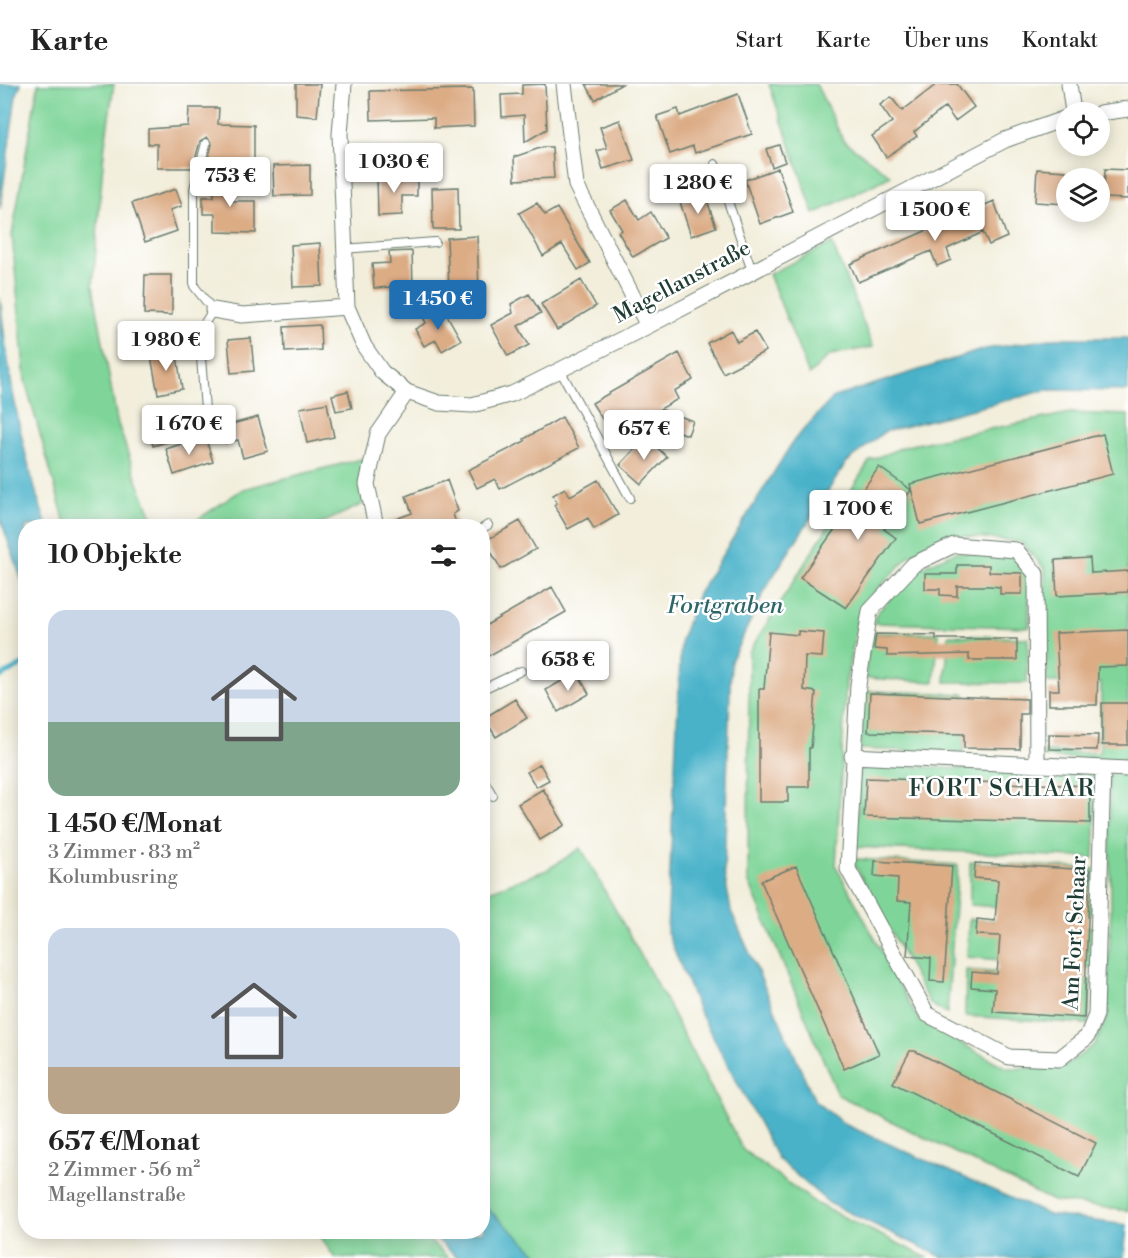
<!DOCTYPE html>
<html lang="de">
<meta charset="utf-8">
<style>
body{margin:0;font-family:"Libre Bodoni",serif;background:#f6f6f6;color:#222;height:100vh;display:flex;flex-direction:column;font-size:22px;white-space:nowrap}
*{box-sizing:border-box;margin:0}
p{font-size:20px;color:#767676}
.icon{flex:none;width:33px;height:33px;fill:none;stroke:currentColor;stroke-width:2;stroke-linecap:round;stroke-linejoin:round}
.map{position:relative;flex:1;overflow:hidden}
.panel{position:absolute;left:18px;top:435px;width:472px;height:720px;display:flex;flex-direction:column;background:#fff;border-radius:24px;box-shadow:0 3px 15px #0003}
.panel>*{flex:none}
.buttons{position:absolute;left:1056px;top:18px;display:grid;gap:12px}
.buttons a{display:grid;place-items:center;width:54px;height:54px;border-radius:50%;background:#fff;box-shadow:0 3px 15px #0003;font-size:30px}
.price{position:absolute;translate:-50% -51px;padding:0 14px;border-radius:6px;background:#fff;color:#222;font-size:20px;line-height:39px;filter:drop-shadow(0 2px 3px #0008)}
.price::after{content:'';position:absolute;left:50%;top:36px;width:18px;height:14px;margin-left:-9px;background:inherit;clip-path:polygon(0 0,100% 0,50% 100%)}
.price.on{background:#1f6fb2;color:#fff}
ul{padding:0;list-style:none}
li{display:grid;align-content:center;gap:12px;height:318px;padding:0 30px}
li span{display:grid;place-items:center;height:186px;border-radius:18px;color:#555}
li>.icon{margin-inline-start:auto}
span .icon{width:108px;height:108px;fill:#fffc;stroke-width:1}
li b{font-size:26px}
h2{display:flex;justify-content:space-between;align-items:center;height:72px;padding:0 30px;font-size:26px}
header{display:flex;align-items:center;gap:36px;box-sizing:border-box;height:84px;padding:0 30px;background:#fff;border-bottom:2px solid #e0e0e0}
header strong{font-size:28px}
nav{display:flex;gap:33px;margin-inline-start:auto;font-size:21px}
.map>svg:first-child{display:block}
.green{fill:#7fd599;stroke:#4f8966;stroke-width:1.5}
.water{fill:#4ab2c9;stroke:#34787e;stroke-width:1.5}
.lines{fill:none;stroke-linecap:round;stroke-linejoin:round}
.stream{stroke:#4ab2c9;stroke-width:5}
.building{fill:#dcac85}
.lane-casing{stroke:#697b6e;stroke-width:10}
.street-casing{stroke:#697b6e;stroke-width:17}
.lane{stroke:#fff;stroke-width:8}
.street{stroke:#fff;stroke-width:15}
.labels{text-anchor:middle;dominant-baseline:central;stroke-width:5;stroke-linejoin:round;paint-order:stroke}
.street-label{font-size:22px;fill:#1f3d34;stroke:#fff}
.water-label{font-size:24px;font-style:italic;fill:#2e6668;stroke:#fff}
.neighbourhood-label{font-size:24px;letter-spacing:1.5px;fill:#1f3d34;stroke:#fff}
</style>
<header>
<strong>Karte</strong>
<nav><a>Start</a><a>Karte</a><a>Über uns</a><a>Kontakt</a></nav>
</header>
<div class="map">
<svg width="1128" height="1174" viewBox="0 0 1128 1174">
<rect width="100%" height="100%" fill="#fff"/>
<filter id="ink" filterUnits="userSpaceOnUse"><feTurbulence type="fractalNoise" baseFrequency=".0167" numOctaves="2"/><feDisplacementMap in="SourceGraphic" scale="12" xChannelSelector="R" yChannelSelector="G"/><feConvolveMatrix kernelMatrix="1 2 1 2 8 2 1 2 1" color-interpolation-filters="sRGB"/></filter>
<filter id="wash" filterUnits="userSpaceOnUse"><feTurbulence type="fractalNoise" baseFrequency=".008" numOctaves="4" result="noise"/><feDisplacementMap in="SourceGraphic" scale="24" xChannelSelector="R" yChannelSelector="G"/><feGaussianBlur stdDeviation="1.35" result="paint"/><feColorMatrix in="noise" values="0 0 0 0 0 0 0 0 0 0 0 0 0 0 0 0 0 1.4 0 .05"/><feComposite in="paint" operator="in"/></filter>
<g filter="url(#wash)">
<rect width="100%" height="100%" fill="#f2eedb"/>
<!-- green -->
<path class="green" d="M38,0h76l-10,67 -11,135 24,135 21,62 18,43h-90l-41,-145 -13,-146z
M769,0h47l27,56 48,36 -77,38z
M832,159l41,104 -43,8 -21,20 -40,-101z
M1070,329l58,2v346l-85,-4 1,-5 56,1 1,-70 -54,-1 -2,-113 -24,-27 -66,-7 -46,21 -49,52 -14,74 -10,184 83,155 88,47h56l32,-24 12,-26 4,-113 -2,-131 19,2v435l-75,-10 -215,-106 -90,-215 1,-228 121,-192 36,-14z
M365,374l-2,46 -47,22h-128l55,-37z
M955,468l59,4 15,19v52l-155,-4 2,-9 42,-45z
M870,549h69l-5,49 -69,-4z
M949,551l79,3 -1,45 -82,-1z
M864,607l101,3 -1,59 -104,-4z
M860,680l237,11 -3,83 -238,-11z
M581,764l83,149 79,153 74,54 111,54h-386l-59,-53v-312l64,-23z
M856,775l102,6 -11,149 -17,-10 -75,-139z
M970,778l124,7 -2,45 -122,-9z
M969,835l126,8 -2,41 -126,-11z
M966,886l125,10 -3,44 -123,-8z
M317,1148h102l30,26h-114z"/>
<!-- water -->
<path class="water" d="M0,0h21l-5,12 -16,113z
M0,214c8,76 21,156 47,228h-21l-1,63 -25,-71z
M1056,254h72v53l-81,-1 -163,42 -38,31 -78,121 -37,77 -7,211 7,39 84,190 29,23 205,91 78,10 -3,33h-173l-9,-1 -113,-54 -51,-44 -79,-148 -32,-79 14,-292 17,-46 96,-154 40,-43 151,-48z
M483,1121l59,53h-84l-29,-26h54z"/>
<g class="lines">
<!-- stream -->
<path class="stream" d="M0,593l26,-14"/>
</g>
<g id="blocks">
<!-- building -->
<path class="building" d="M296,0h24l-3,33 -21,-2z
M545,0l2,45 -22,13 -1,-27 -22,2 -1,-22 21,-1v-9z
M586,0h36l-27,16z
M937,0h20l17,23 -19,14 -10,-14 -31,25 3,4 -31,21 -14,-21 20,-14 -12,-17 11,-8 11,14z
M473,5l1,37 -40,2v-10l-63,2 -1,-29z
M738,10l14,40 -57,19 -2,-7 -23,8 -13,-38 21,-7 2,7z
M189,24h30l-1,16 36,1v44l-48,-1 6,-24 -5,-7 -7,4 -7,27h-36v-24h-9v-15l40,-3z
M620,36l14,40 -31,9 -6,-18 10,-3 -7,-21z
M779,61l6,17 -13,5 -6,-18z
M543,63h9l2,31 -39,2 -1,-23z
M310,81v30l-36,1 -1,-30z
M778,84l15,44 -33,12 -15,-44z
M1037,85l29,2v33l-31,-2z
M1105,85l23,1v29l-24,-1z
M232,87v30h24v32l-41,-1v-18h-12v-17h11v-21z
M377,91l40,3v18h-15v19l-24,1z
M458,103l1,42h-26l-1,-41z
M176,105l6,17 -12,4 7,21 -32,11 -13,-39z
M705,110l11,33 -25,9 -11,-34z
M627,116l12,20 12,-8 15,26 -33,19 -15,-25 4,-2 -12,-20z
M994,117l13,36 -18,8 -6,-13 -36,17 4,11 -14,6 -6,-15 -73,31 -8,-18z
M537,119l8,12 12,-7 33,55 -12,7 -16,-26 -19,12 -24,-43z
M477,152l2,55 -30,1 -2,-54z
M320,159l2,43 -29,1 -2,-42z
M412,167l1,35 -39,2 -2,-24 18,-1 -1,-11z
M145,191h27v40l-28,-1z
M581,196l15,26 -39,24 -16,-26z
M529,210l12,19 -23,13 11,19 -21,11 -17,-31 22,-12 -2,-9z
M443,224l18,32 -19,11 -6,-11 -12,6 -9,-17 11,-6 -2,-4z
M320,241l1,25 -36,2 -1,-25z
M731,246l6,12 18,-10 11,19 -43,22 -16,-30z
M251,254l3,33 -23,2 -3,-33z
M164,265l1,10 12,-3 5,33 -24,5 -8,-43z
M679,269l14,27 -19,11 4,8 -18,10 33,12 -5,14 -69,-24 8,8 -18,11 -17,-27z
M348,307l4,17 -16,3 -4,-16z
M327,319l7,34 -27,6 -7,-35z
M258,333l10,34 -25,7 -5,-18 -13,3 -4,-16z
M562,333l17,31 -79,41 -5,-10 -18,9 -9,-18 57,-29 -1,-2z
M164,342l5,15 -16,5 -4,-16z
M1103,350l10,40 -193,50 -10,-40z
M205,352l8,26 -39,13 -8,-26z
M646,353l21,20 -26,27 -21,-19z
M879,383l32,23 -27,39 12,9 -50,70 -46,-30z
M447,396l11,31 -5,3 4,12h-72v-3l27,-10 -6,-17z
M598,396l20,35 -24,14 -6,-11 -20,11 -14,-24 3,-2 -4,-8 12,-7 5,8z
M520,437l16,28 -35,20 -16,-28z
M1090,474l1,15 37,-2v21l-71,4 -2,-36z
M957,481h32v7l33,1v21h-22v-7l-11,-1h-32v10l-17,-1v-6h-15v-15h32z
M552,503l14,25 -83,47v-32z
M1128,546v36l-30,1 -1,38h-48v-15h10l-3,-57z
M798,547l26,2 -2,24 -17,-1 -1,34 12,2 -5,56h-2v39h-21v15h-29v-113h5l5,-57 29,3z
M876,550l60,1v4h81v21h-48v-6l-82,2v-6l-13,-1z
M577,588l12,22 -31,18 -12,-22z
M870,609l157,6v15h-7v35l-56,-1v-14l-96,-2z
M515,615l12,19 -31,19 -12,-19z
M1102,619h26v42h-26z
M1049,650l49,1 -1,15 -48,-1z
M540,680l9,16 -13,7 -9,-15z
M866,694l224,8v37l-226,-6z
M543,705l22,36 -25,15 -22,-36z
M875,777l77,5 -8,116 -14,-1 1,-23 -24,-2 4,-54 -14,-1 1,-23 -24,-2z
M975,779l115,7 -6,148 -91,-6 2,-23 -24,-2 1,-15 25,2 3,-38 -24,-1 1,-16 18,2 3,-41 -24,-2z
M796,782l83,188 -35,15 -83,-188z
M910,967h5l181,92 -17,34 -186,-94z"/>
</g>
</g>
<g filter="url(#ink)">
<use href="#blocks" fill-opacity="0" stroke="#697b6e" stroke-width="1.5"/>
<g class="lines">
<!-- lane casing -->
<g class="lane-casing">
<path id="lane" d="M206,59l-12,46v97l19,24 -14,22 7,90
M715,80l37,107
M343,165l92,-7
M560,286l70,128
M483,444l5,-3
M483,605l38,-18
M483,695l10,17"/>
</g>
<!-- street casing -->
<g class="street-casing">
<path id="street" d="M344,0l-4,50 7,173 17,39 18,26 25,20 32,11 33,2 40,-11 136,-68 357,-186 61,-22
M564,0l12,101 72,141
M1069,0l4,28
M1100,29l28,-4
M213,226l29,5 105,-8
M376,442l-9,-42 11,-50 29,-42
M852,672l276,13
M1037,679l-1,-189 -20,-24 -62,-5 -40,19 -44,47 -12,74 -10,184 79,145 82,43 50,2 28,-22 9,-22 7,-247"/>
</g>
<!-- lane -->
<use href="#lane" class="lane"/>
<!-- street -->
<use href="#street" class="street"/>
</g>
</g>
<g class="labels">
<!-- street labels -->
<g class="street-label">
<text transform="translate(682 198) rotate(-28)">Magellanstraße</text>
<text transform="translate(1075 849) rotate(-87)">Am Fort Schaar</text>
</g>
<!-- water labels -->
<g class="water-label">
<text x="725" y="522">Fortgraben</text>
</g>
<!-- neighbourhood labels -->
<g class="neighbourhood-label">
<text x="1002" y="705">FORT SCHAAR</text>
</g>
</g>
</svg>
<div class="buttons">
<a><svg class="icon" aria-label="locate" viewBox="0 0 24 24"><circle cx="12" cy="12" r="6"/><path d="M12 2v4M12 18v4M2 12h4M18 12h4"/></svg></a>
<a><svg class="icon" aria-label="layers" viewBox="0 0 24 24"><path d="M12 4l9 5-9 5-9-5zM3 14l9 5 9-5"/></svg></a>
</div>
<b class="price" style="left:394px;top:110px">1 030 €</b>
<b class="price" style="left:230px;top:124px">753 €</b>
<b class="price" style="left:698px;top:131px">1 280 €</b>
<b class="price" style="left:935px;top:158px">1 500 €</b>
<b class="price on" style="left:438px;top:247px">1 450 €</b>
<b class="price" style="left:166px;top:288px">1 980 €</b>
<b class="price" style="left:189px;top:372px">1 670 €</b>
<b class="price" style="left:644px;top:377px">657 €</b>
<b class="price" style="left:858px;top:457px">1 700 €</b>
<b class="price" style="left:568px;top:608px">658 €</b>
<section class="panel">
<h2>10 Objekte<svg class="icon" aria-label="filters" viewBox="0 0 24 24"><path d="M4 7h16M4 17h16"/><circle cx="9" cy="7" r="2"/><circle cx="15" cy="17" r="2"/></svg></h2>
<ul>
<li><span style="background:linear-gradient(#c9d6e8 60%,#7fa58c 0)"><svg class="icon" aria-label="home" viewBox="0 0 24 24"><path d="M3 11l9-7 9 7M6 9v11h12V9"/></svg></span><div><b>1 450 €/Monat</b><p>3 Zimmer · 83 m²</p><p>Kolumbusring</p></div></li>
<li><span style="background:linear-gradient(#c9d6e8 75%,#b9a48a 0)"><svg class="icon" aria-label="home" viewBox="0 0 24 24"><path d="M3 11l9-7 9 7M6 9v11h12V9"/></svg></span><div><b>657 €/Monat</b><p>2 Zimmer · 56 m²</p><p>Magellanstraße</p></div></li>
</ul>
</section>
</div>
